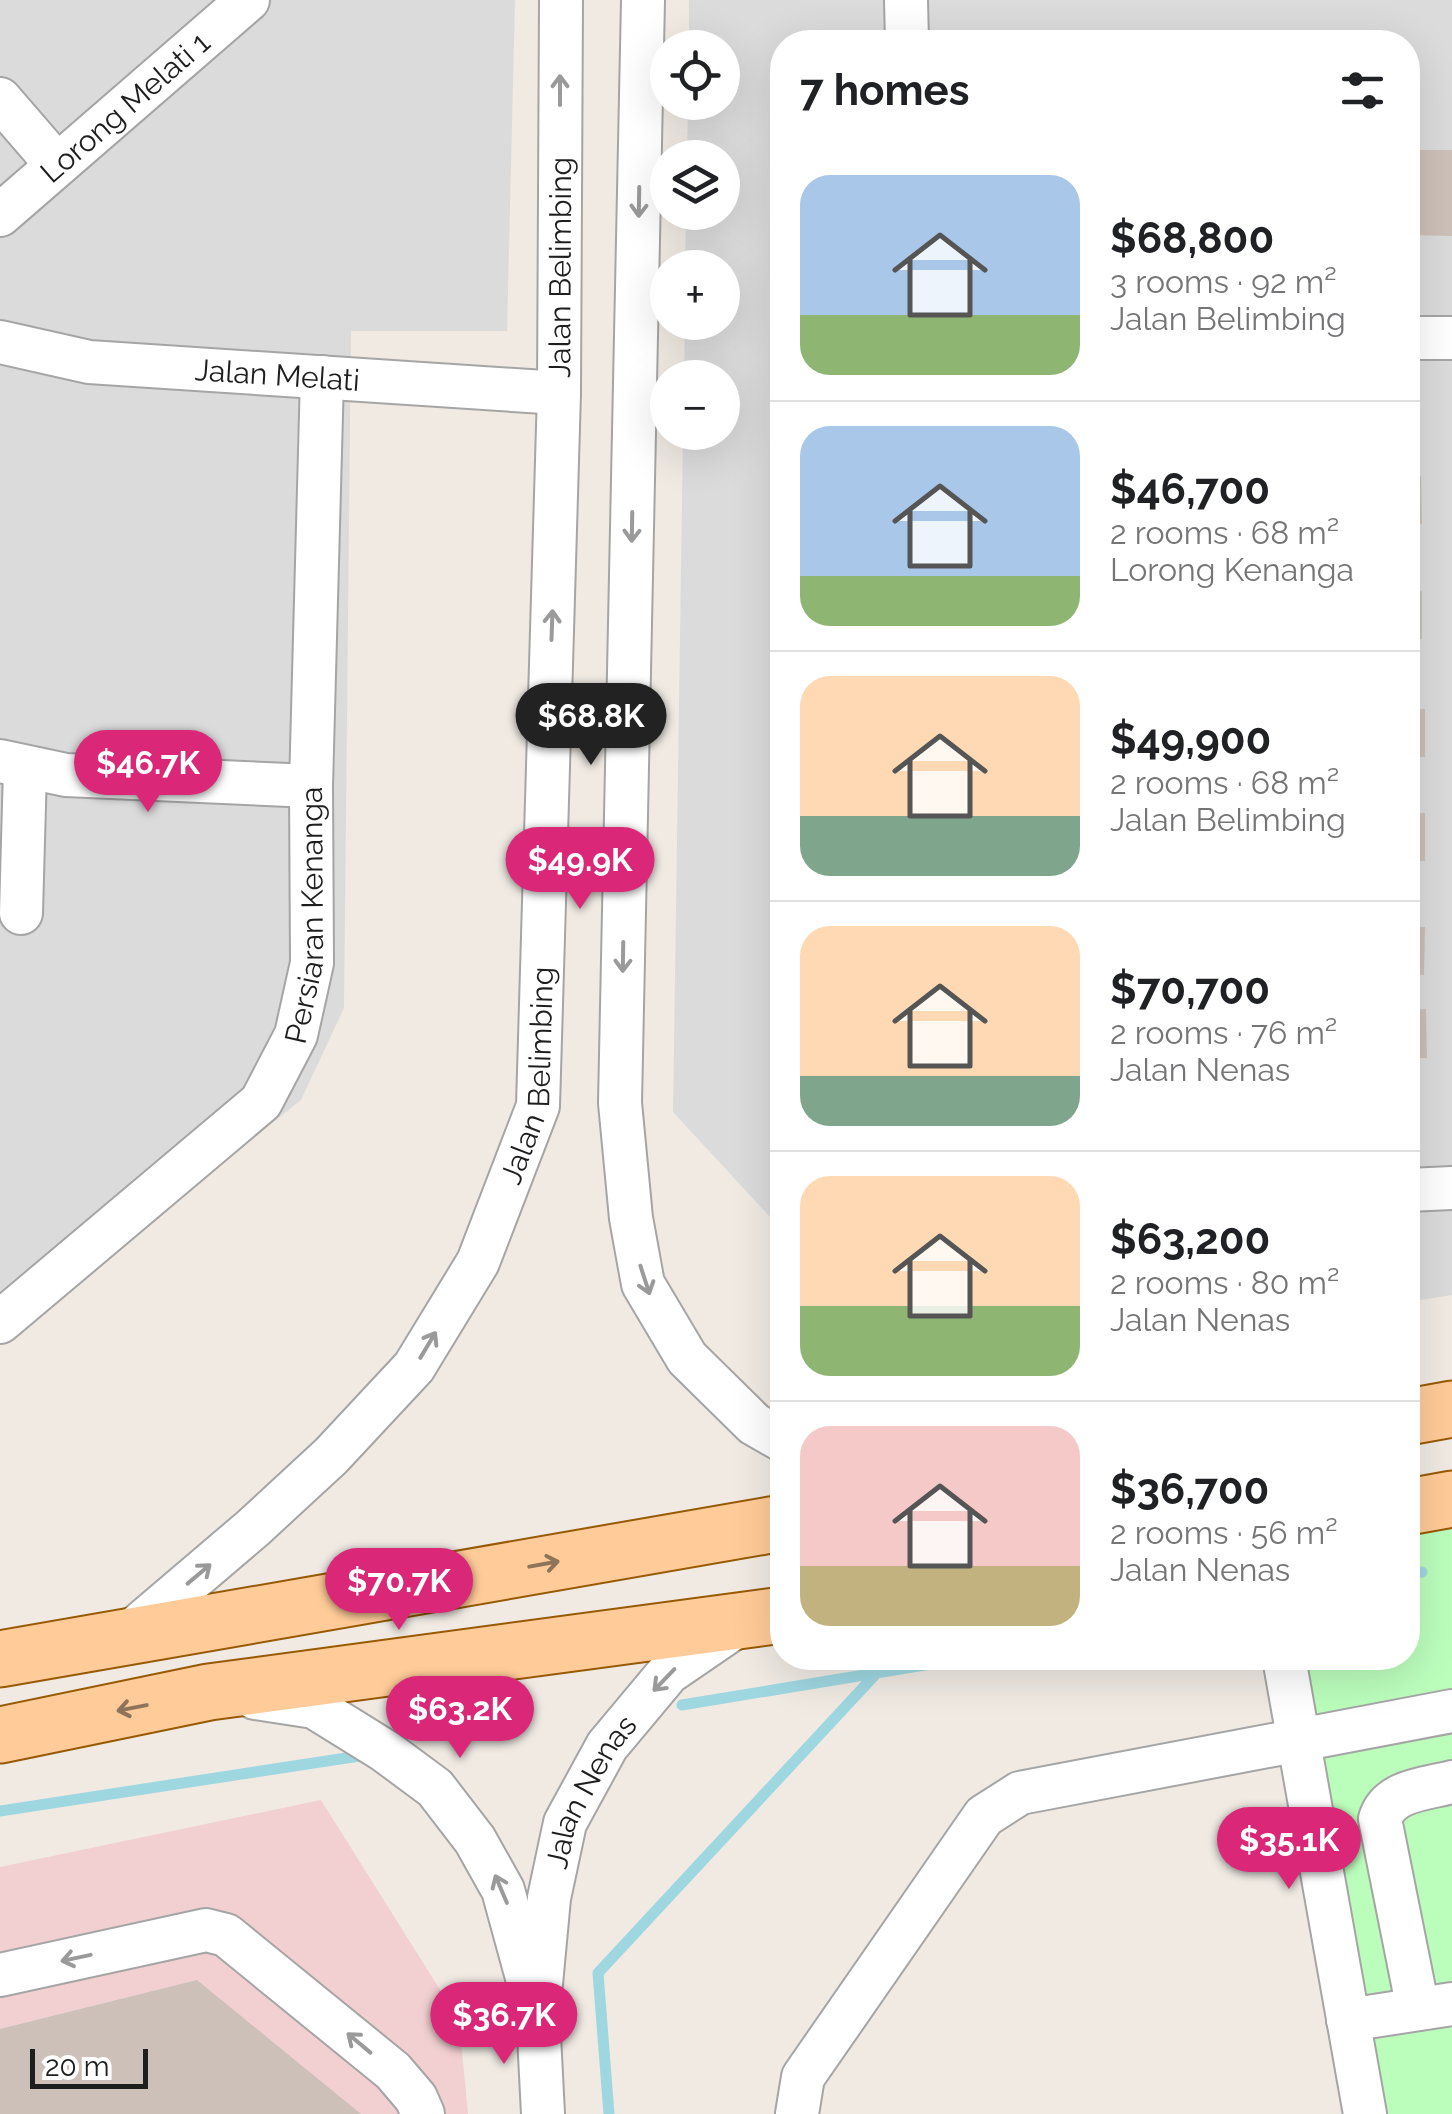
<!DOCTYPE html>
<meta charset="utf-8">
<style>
body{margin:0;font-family:Raleway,sans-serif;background:#f6f6f6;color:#202124;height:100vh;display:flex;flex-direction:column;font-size:38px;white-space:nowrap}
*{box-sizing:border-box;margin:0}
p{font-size:32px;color:#757577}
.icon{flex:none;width:55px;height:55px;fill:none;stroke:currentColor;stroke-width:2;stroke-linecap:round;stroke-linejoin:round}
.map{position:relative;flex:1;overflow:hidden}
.drawer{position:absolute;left:770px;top:30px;width:650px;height:1640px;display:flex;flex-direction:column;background:#fff;border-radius:40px;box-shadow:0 10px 40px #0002}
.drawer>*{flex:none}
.fabs{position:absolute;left:650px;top:30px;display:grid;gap:20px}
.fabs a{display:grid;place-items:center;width:90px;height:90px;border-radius:50%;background:#fff;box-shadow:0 10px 40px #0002;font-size:50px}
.scale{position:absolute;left:30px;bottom:25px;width:118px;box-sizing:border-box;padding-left:10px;border:5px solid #1e1e1e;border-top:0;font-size:28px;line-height:35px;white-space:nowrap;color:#1e1e1e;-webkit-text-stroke:8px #fff;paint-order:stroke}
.price{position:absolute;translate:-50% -85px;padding:0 22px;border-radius:35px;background:#db2777;color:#fff;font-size:32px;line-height:65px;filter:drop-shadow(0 2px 5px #0008)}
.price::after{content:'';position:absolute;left:50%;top:60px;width:30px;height:22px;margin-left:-15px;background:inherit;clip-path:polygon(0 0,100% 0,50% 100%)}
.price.current{background:#222;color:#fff}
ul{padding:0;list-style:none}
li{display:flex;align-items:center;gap:30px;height:250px;padding:0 30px}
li+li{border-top:2px solid #e0e0e0}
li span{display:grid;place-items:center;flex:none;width:280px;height:200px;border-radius:30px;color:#555}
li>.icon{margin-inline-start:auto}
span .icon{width:120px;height:120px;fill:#fffc;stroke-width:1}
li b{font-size:42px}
h2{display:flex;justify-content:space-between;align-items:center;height:120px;padding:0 30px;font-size:42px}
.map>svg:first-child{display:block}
.residential{fill:#dcdbdb}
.commercial{fill:#f2d0d1}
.park{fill:#bbfebc}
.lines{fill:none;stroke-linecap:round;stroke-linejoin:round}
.stream{stroke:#9fd7e1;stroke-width:11}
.building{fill:#ccc0b8}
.minor-casing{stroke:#a5a5a5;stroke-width:46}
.major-casing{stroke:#975a00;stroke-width:59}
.minor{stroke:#fff;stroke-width:42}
.major{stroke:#ffcb98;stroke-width:55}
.oneway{stroke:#9a9a9a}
.oneway2{stroke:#8e745b}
.labels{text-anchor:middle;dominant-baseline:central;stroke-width:8;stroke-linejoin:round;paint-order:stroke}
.street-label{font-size:30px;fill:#1e1e1e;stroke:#fff}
</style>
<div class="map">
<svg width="1452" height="2114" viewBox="0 0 1452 2114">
<rect width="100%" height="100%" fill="#f0eae3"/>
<!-- residential -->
<path class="residential" d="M0,0h515l-8,331h-156l-7,677 -43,92 -301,244z
M689,0h763v1295l-44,7v-1260h-626v1188l-109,-118 10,-679 39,-1v-54l-38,-1 1,-54 37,-1v-54l-37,-1 1,-54 36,-1v-54l-35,-1 1,-54 34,-1v-54l-33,-1z"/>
<!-- commercial -->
<path class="commercial" d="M321,1800l138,220 9,94h-468v-247z"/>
<!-- park -->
<path class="park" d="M1452,1508v606h-87l-81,-456h124v-144z"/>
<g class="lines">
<!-- stream -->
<path class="stream" d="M1408,1575l14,-3
M682,1705l285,-47
M0,1811l366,-56
M609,2114l-11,-141 276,-297"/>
</g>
<!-- building -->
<path class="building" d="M1419,150h33v86l-44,-1v-58h11z
M1408,476h13l1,48h-14z
M1408,591h14v48h-14z
M1408,709h17v48h-17z
M1408,813h17v48h-17z
M1408,927h17l-1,48h-16z
M1426,1009l1,49h-19v-48z
M197,1980l164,134h-361v-85z"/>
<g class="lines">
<!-- minor casing -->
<g class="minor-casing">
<g id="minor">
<path d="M643,0l-23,1103 11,115 12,66 44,74 67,66 28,16"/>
<path d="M906,0l1,42"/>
<path d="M0,99l57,66"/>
<path id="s1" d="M0,215l248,-215"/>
<path d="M1408,338h44"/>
<path id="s2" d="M0,342l89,20 470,31"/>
<path d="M0,761l66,14 245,11"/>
<path d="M21,913l4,-144"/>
<path d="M1408,1190l44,-2"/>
<path id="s3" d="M0,1322l261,-220 35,-67 16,-72 -1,-177 11,-409"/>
<path id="s4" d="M125,1637l128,-109 78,-72 83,-89 64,-105 60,-156 21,-713 2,-393"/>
<path d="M1284,1658l81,456"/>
<path d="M255,1698l59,9 71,44 50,37 40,52 28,50 28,102"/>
<path d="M0,1975l206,-45 20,5 167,136 23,27 7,16"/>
<path d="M1418,2009l-38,-190c9,-29 45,-30 72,-37"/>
<path d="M1348,2020l104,-16"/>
<path id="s5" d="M543,2114l-5,-98 11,-118 16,-75 42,-77 61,-73 73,-50"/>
<path d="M797,2114l6,-37 181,-261 36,-23 432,-82"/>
</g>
</g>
<!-- major casing -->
<g class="major-casing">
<path id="major" d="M1408,1417l44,-8
M1408,1507l44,-8
M0,1659l782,-136
M0,1735l209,-43 573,-77"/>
</g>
<!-- minor -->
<use href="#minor" class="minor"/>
<!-- major -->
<use href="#major" class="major"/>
</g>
<!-- one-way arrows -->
<defs><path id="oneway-shaft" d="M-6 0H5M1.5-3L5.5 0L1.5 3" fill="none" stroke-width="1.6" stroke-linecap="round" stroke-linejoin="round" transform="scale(2.5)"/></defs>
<g class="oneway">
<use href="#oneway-shaft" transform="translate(560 90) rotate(-90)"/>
<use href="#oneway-shaft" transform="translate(639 202) rotate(91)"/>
<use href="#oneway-shaft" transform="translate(632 527) rotate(91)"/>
<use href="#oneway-shaft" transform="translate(552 625) rotate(-88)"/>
<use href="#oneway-shaft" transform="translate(623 957) rotate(91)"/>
<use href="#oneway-shaft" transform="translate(645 1280) rotate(72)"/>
<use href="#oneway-shaft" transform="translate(428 1345) rotate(-59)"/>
<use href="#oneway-shaft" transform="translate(199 1574) rotate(-40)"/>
<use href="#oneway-shaft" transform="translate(664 1680) rotate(134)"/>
<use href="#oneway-shaft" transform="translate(501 1889) rotate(-113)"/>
<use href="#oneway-shaft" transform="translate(76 1958) rotate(168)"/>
<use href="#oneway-shaft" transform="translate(359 2043) rotate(-140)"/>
</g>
<g class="oneway2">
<use href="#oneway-shaft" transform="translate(544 1564) rotate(-10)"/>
<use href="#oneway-shaft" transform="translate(132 1708) rotate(169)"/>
</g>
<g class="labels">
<!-- street labels -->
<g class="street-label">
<text stroke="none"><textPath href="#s1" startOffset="165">Lorong Melati 1</textPath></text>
<text stroke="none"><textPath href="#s4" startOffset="1525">Jalan Belimbing</textPath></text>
<text stroke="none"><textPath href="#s2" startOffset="280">Jalan Melati</textPath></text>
<text stroke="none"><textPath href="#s3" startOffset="538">Persiaran Kenanga</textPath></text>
<text stroke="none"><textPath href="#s4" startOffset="715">Jalan Belimbing</textPath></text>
<text stroke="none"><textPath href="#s5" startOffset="332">Jalan Nenas</textPath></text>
</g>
</g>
</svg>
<div class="fabs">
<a><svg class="icon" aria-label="locate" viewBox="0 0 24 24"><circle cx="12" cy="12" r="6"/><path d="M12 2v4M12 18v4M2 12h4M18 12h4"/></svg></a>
<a><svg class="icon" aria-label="layers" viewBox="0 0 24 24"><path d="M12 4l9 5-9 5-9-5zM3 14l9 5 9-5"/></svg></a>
<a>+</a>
<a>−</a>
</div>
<div class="scale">20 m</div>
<b class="price current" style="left:591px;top:768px">$68.8K</b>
<b class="price" style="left:148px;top:815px">$46.7K</b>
<b class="price" style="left:580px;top:912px">$49.9K</b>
<b class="price" style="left:399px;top:1633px">$70.7K</b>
<b class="price" style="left:460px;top:1761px">$63.2K</b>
<b class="price" style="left:1289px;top:1892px">$35.1K</b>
<b class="price" style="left:504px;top:2067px">$36.7K</b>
<section class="drawer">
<h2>7 homes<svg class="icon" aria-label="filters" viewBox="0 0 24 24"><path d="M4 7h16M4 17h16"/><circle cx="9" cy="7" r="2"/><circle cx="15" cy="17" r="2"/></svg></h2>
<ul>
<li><span style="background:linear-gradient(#a9c7e8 70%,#8fb573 0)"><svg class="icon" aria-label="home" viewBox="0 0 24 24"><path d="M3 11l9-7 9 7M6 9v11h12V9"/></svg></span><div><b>$68,800</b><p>3 rooms · 92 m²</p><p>Jalan Belimbing</p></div></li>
<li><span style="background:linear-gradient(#a9c7e8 75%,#8fb573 0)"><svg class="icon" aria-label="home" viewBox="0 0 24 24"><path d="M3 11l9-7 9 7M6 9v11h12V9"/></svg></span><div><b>$46,700</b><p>2 rooms · 68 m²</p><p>Lorong Kenanga</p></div></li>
<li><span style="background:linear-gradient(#ffd9b3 70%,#7fa58c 0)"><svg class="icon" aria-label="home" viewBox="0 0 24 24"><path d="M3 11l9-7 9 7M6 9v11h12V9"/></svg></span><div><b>$49,900</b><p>2 rooms · 68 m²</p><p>Jalan Belimbing</p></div></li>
<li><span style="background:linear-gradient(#ffd9b3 75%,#7fa58c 0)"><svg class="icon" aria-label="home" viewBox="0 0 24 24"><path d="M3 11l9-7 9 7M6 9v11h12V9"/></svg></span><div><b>$70,700</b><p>2 rooms · 76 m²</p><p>Jalan Nenas</p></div></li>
<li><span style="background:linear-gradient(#ffd9b3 65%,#8fb573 0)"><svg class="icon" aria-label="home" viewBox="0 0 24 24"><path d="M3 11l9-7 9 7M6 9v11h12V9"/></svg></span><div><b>$63,200</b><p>2 rooms · 80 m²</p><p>Jalan Nenas</p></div></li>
<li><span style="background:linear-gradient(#f6c9c9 70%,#c2b280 0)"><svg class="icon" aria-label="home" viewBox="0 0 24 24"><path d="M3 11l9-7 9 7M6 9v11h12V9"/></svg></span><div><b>$36,700</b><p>2 rooms · 56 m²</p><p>Jalan Nenas</p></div></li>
</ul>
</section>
</div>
